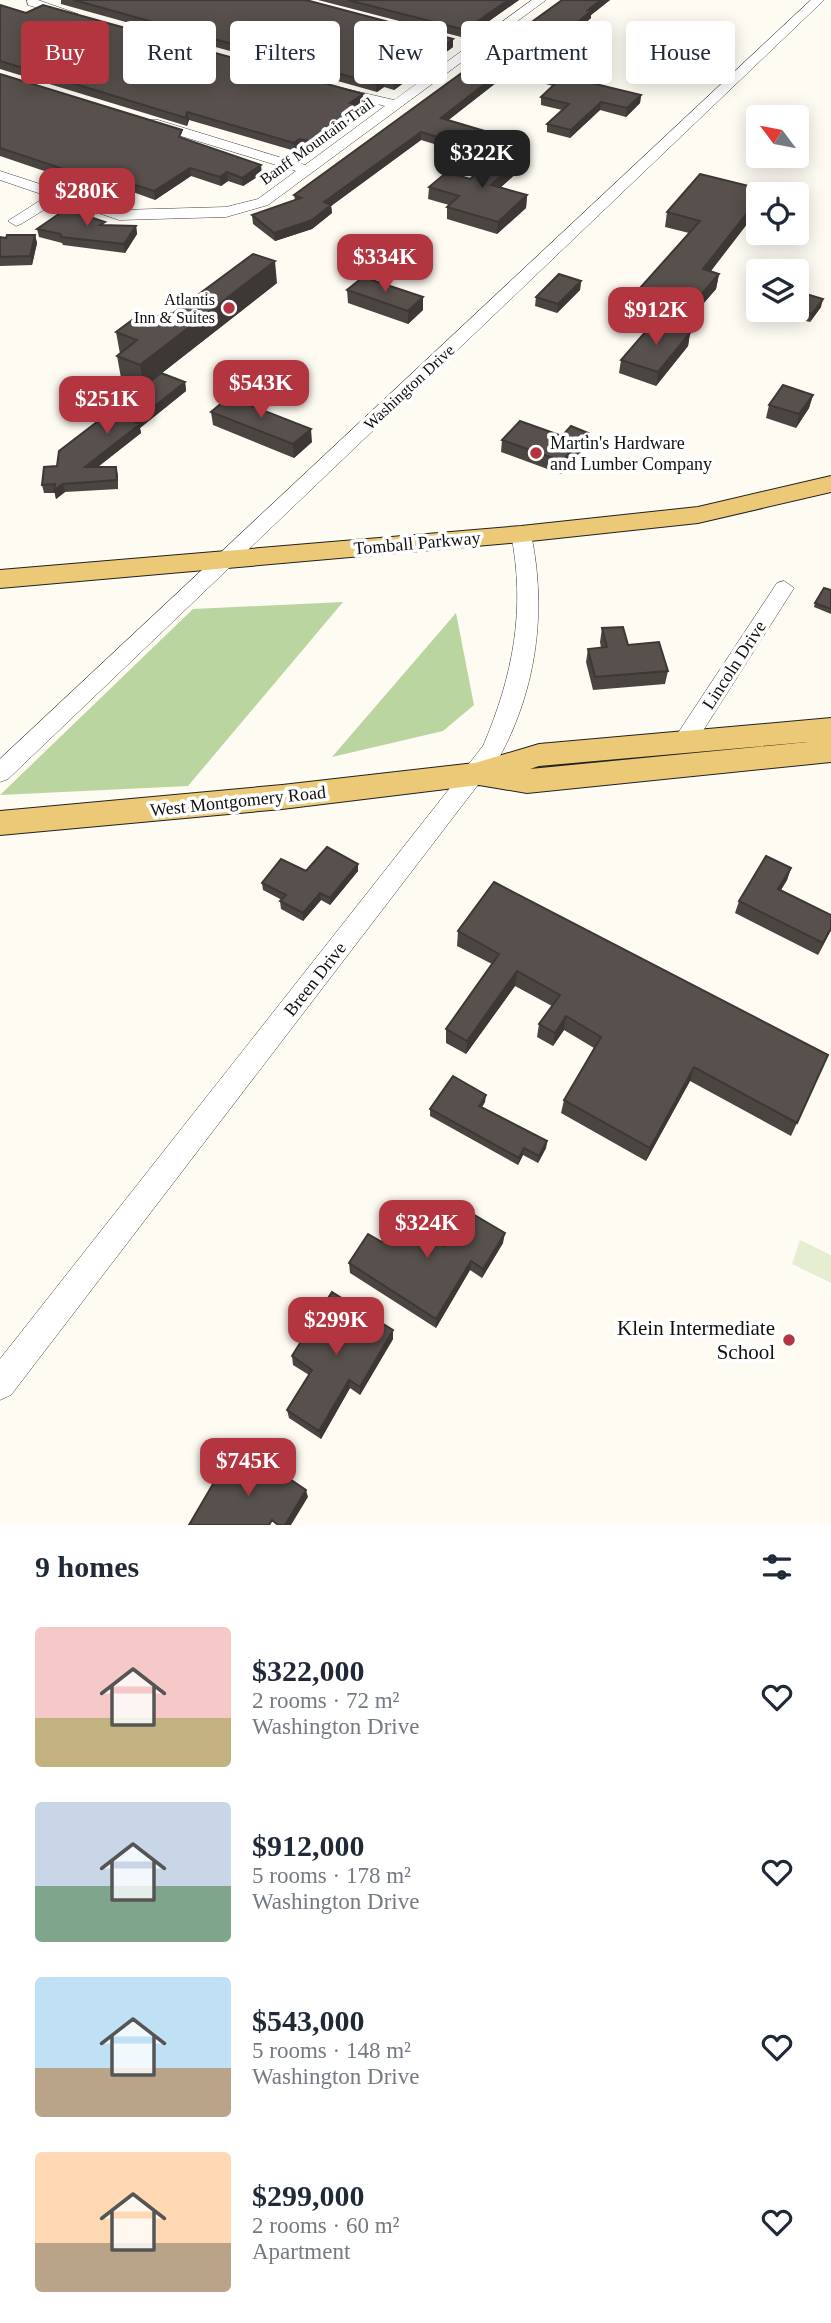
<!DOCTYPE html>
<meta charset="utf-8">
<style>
body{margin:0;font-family:Georgia,serif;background:#f2f2f3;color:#1f2937;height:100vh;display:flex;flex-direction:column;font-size:26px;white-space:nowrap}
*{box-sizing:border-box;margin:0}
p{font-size:23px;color:#747a83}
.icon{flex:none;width:38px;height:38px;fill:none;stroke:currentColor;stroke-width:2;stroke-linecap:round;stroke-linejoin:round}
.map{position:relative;height:1525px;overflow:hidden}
.panel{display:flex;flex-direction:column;background:#fff;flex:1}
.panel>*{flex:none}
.hud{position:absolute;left:21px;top:21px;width:789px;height:63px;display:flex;gap:14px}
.needle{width:46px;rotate:302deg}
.tools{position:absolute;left:746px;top:105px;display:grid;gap:14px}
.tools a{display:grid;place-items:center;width:63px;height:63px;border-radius:7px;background:#fff;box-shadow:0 4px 18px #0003;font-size:35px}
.price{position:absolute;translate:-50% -60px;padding:0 16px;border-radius:14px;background:#b33540;color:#fff;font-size:23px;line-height:46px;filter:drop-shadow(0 2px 4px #0008)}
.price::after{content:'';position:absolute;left:50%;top:42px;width:21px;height:16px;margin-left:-10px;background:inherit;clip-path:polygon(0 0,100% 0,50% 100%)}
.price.active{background:#222;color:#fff}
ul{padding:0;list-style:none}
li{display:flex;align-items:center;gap:21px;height:175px;padding:0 35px}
li span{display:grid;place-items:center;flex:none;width:196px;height:140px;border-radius:7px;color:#555}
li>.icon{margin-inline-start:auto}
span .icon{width:84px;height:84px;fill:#fffc;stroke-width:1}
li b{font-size:30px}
h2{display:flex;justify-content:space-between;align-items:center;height:84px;padding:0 35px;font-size:30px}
.tag{padding:0 24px;border-radius:7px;background:#fff;box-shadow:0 4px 18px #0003;font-size:24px;line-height:63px}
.tag.active{background:#b33540;color:#fff}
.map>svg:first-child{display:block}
.forest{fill:#bad5a0}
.pitch{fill:#e5eed0}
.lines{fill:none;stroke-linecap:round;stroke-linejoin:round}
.minor-casing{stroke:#434343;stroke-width:1}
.major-casing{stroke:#212121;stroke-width:2}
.minor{fill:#fff;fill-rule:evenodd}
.major{fill:#ebc976;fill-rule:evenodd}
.wall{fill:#4b4542}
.shaded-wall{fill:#3d3836}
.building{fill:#57504d;stroke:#3d3836;stroke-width:2}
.poi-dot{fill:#b33540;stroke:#fff;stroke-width:2.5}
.labels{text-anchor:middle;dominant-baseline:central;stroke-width:7;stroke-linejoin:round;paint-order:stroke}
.far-street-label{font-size:16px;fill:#101010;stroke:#fff}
.far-poi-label{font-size:16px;fill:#101010;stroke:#fff;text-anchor:end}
.poi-label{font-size:18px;fill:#101010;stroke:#fff;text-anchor:start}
.street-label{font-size:18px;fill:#101010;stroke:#fff}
.near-poi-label{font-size:21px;fill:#101010;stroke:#fff;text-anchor:end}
</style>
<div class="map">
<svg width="831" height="1525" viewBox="0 0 831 1525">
<rect width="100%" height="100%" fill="#fefbf3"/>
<!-- forest -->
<path class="forest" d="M343,602l-155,184 -188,9 193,-186z
M456,613l18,92 -31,26 -111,26z"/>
<!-- pitch -->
<path class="pitch" d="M800,1240l31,15v28l-39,-19z"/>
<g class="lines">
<!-- minor casing -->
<g class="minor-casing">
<path id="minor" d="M27,0h11l40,14 -6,4 -44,-13z
M532,0h14l-278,205 -42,12 -107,3 -59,-20 -39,24 -5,2 -8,-5 39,-25 -47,-16v-9l120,39 106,-3 32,-8 38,-28 -148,-45v-6h10l147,45 80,-59 -56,-15v-6l65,15z
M811,0h13l-816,779 -8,3v-23z
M521,528l10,6c16,75 6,154 -31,222l-489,639 -11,5v-41l483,-613c30,-70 43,-137 28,-212z
M784,581l10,7 -102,160 -8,2 -8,-2 -3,-6 3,-6 101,-153z"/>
</g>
<!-- major casing -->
<g class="major-casing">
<path id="major" d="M831,476v16l-133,31 -177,19 -521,46v-18l521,-44 177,-19z
M831,718v44l-304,31 -48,-8 -197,24 -282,26v-24l282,-26 193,-22 64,-19zM808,742l-278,27 9,-3z"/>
</g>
<!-- minor -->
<use href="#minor" class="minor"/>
<!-- major -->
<use href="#major" class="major"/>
</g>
<!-- wall -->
<path class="wall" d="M61,0h245l147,39v8l-59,43 -10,-3 -7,5 -316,-88z
M318,0h201l-54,38z
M562,0h48l-19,15v3l-36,31 42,11 -1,9 -9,7 6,1v6l48,12 -1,8 -14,14 -26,-7 -30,28 -23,-6v-8l15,-14 -21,-5v-8l12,-11 -40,-11 -7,5 -5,-1 -53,41 70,29 -8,6 11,3 -1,12 -19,17 26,8 -1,13 -29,26 -50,-15v-12l2,-2 -21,-6 1,-12 41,-8 20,-18 -69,-21 -90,66 1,7 -20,16 -37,12 -22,-17 -1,-9 43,-15 -1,-5z
M0,5l26,8 337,81v8l-4,4 1,8 -50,36 -10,-3 -5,4 -106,-31 -2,6 -187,-57z
M0,74l183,65 79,35 -19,12 -15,-5 -7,5 -30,-10 -36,24 -25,-9 -9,6 -121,-41z
M765,190l-1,4h-6l-47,77 8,3 -3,15 -20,23 -25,-8 -6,7 -27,-8 2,-15 49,-55 -24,-6 2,-15z
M106,225l30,1 1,8 -12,19 -62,-8 -1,-2 -23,-6 -2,-8z
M35,235l2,8 -5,22 -32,1v-29l6,1z
M581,281l-1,9 -23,23 -22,-7 1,-9z
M277,283l-115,90 23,9 1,9 -46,37 1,5 -43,34h18l2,8v14l-53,3 -9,7 -1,-6h-11l-2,-8 15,-19 86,-79 -22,-9 -4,-22 3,-2 -4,-22 30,-7 26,-11z
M347,290l76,20 -15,14 -60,-21z
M796,291l25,16 -11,15 -31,-8 1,-4h16z
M690,333l-2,13 -32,40 -37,-13 2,-13z
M813,395l-4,13 -13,20 -30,-10 3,-13z
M211,412l101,30 -18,16 -81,-33z
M502,440l85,5 -26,29 -60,-22z
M831,590v24l-17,-7 1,-4z
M602,628l66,43 -3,13 -72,6 -7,-28 2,-13 13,-1 -1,-6z
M791,868l-4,12 -6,10 50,25v15l-13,25 -83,-42 4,-12z
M306,871h52l-28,34 -9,-5 -18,21 -22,-12 -1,-8 2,-1 -19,-10 -1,-7z
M458,931l370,124 -37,81 -101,-55 -44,80 -85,-48 3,-13 30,-52 -30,-18 -11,16 -16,-9 2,-13 13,-18 -37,-20 -49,68 -20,-11v-14l46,-65 -35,-18z
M485,1102l-3,5 65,34 -1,7 -8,15 -15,-8 -5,10 -88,-49v-7z
M382,1242l62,4 59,-3 -21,35 -12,-8 -34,58 -86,-55 -1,-10z
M393,1330v9l-33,56 -10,-7 -29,51 -32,-21 -2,-8 22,-35 -16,-10 -1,-9z"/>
<!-- shaded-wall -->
<path class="shaded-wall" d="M508,0h11l-54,38v-8z
M601,0h9l-19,15v3l-43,38v-8l40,-38z
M453,39v8l-59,43v-8z
M597,60l-1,9 -17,13 1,-8z
M514,66l-1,9 -7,5 1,-8z
M501,71v8l-60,47v-8z
M384,79v8l-7,5 -1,-8z
M363,94v8l-12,9 -1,-8z
M641,95l-1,8 -14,14 1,-9z
M601,102l-1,8 -30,28 1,-8z
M360,106v8l-50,36v-9z
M187,112l2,8 -2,6 -1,-8z
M421,132v8l-90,66 1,7 -20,16 -37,12 -1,-8 50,-31z
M299,139l1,8 -5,4 -1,-8z
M518,141v8l-18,15v-9z
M521,158l-1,12 -30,27 1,-12z
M261,165l1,9 -19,12 -1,-8z
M190,168l1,8 -36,24 -1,-9z
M227,172l1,9 -7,5 -1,-9z
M129,183l1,8 -9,6 -1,-9z
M527,195l-1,13 -29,26 1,-12z
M758,199v11l-57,74 2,-15z
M136,226l1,8 -12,19 -1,-9z
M35,235l2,8 -5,22 -2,-9z
M275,261l2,22 -133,104 -4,-22z
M719,274l-3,15 -20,23 3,-15z
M581,281l-1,9 -23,23 1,-9z
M673,289l-2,15 -6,7 2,-15z
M423,297v13l-15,14v-13z
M823,299l-2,8 -11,15 2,-8z
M690,333l-2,13 -32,40 2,-14z
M185,382l1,9 -46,37 1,5 -54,42 -2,-8 50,-45z
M813,395l-4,13 -13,20 3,-14z
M311,429l1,13 -18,16 -1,-14z
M588,433l-1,12 -26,29 1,-13z
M63,484l2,8 -9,7 -2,-9z
M358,864v7l-28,34v-7z
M791,868l-4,12 -13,21 4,-12z
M320,893l1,7 -18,21v-8z
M831,928v2l-13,25 5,-12z
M517,971l-2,15 -49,68 1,-13z
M566,1016l-2,14 -11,16 2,-13z
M694,1067l-4,14 -44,80 4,-13z
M486,1095l-1,7 -7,11 1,-7z
M547,1141l-1,7 -8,15 1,-7z
M524,1148l-1,7 -5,10 1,-7z
M505,1233l-2,10 -21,35 1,-9z
M471,1261l-1,9 -34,58v-9z
M393,1330v9l-33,56v-8z
M349,1380l1,8 -29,51 -2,-8z
M306,1490l2,7 -17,28h-6z"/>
<!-- building -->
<path class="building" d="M74,0h232l147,39 -59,43 -10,-3 -8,5z
M348,0h160l-43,30z
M562,0h39l-13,10h4l-44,38 49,12 -17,14 13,3 -6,5 54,13 -14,13 -26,-6 -30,28 -24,-6 22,-20 -28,-7 19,-18 -46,-13 -7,6 -6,-1 -60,47 77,23 -15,12h-3l-2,2 -77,-23 -97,70 7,3 -19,15 -38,13 -22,-18 49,-17 -7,-3z
M0,5l26,8 17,-8 320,89 -13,9 10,3 -50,35 -11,-2 -5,4 -107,-31 -1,6 -186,-57z
M0,74l182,56 -3,7 82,28 -19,13 -15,-6 -7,5 -30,-9 -36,23 -25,-8 -9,5 -120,-40z
M500,153l21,5 -30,27 36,10 -29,27 -51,-15 12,-11 -30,-9 18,-15 23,7z
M700,174l65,16 -3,4h-4v5l-55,70 16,5 -20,23 -26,-8 -6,7 -27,-8 60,-67 -33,-9z
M66,209l39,13 -5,3 36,1 -12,18 -63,-7v-3l-24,-5z
M7,235h28l-5,21 -30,1v-20l6,1z
M253,254l22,7 -135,104 -23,-9 20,-16 -21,-8 16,-12 14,5 19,-14 7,3z
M559,274l22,7 -23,23 -22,-7z
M363,277l60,20 -15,14 -61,-21z
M796,291l27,8 -11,15 -16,-5z
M654,322l36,11 -32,39 -37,-12z
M161,373l24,9 -50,40 5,2 -55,43h31l1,13 -54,4 -9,6 1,-6 -13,1 2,-18 13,-1 2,-15z
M783,385l30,10 -14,19 -30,-9z
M229,397l82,32 -18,15 -82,-32z
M520,421l42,15 9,-10 17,7 -26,28 -60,-21z
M824,588l7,2v19l-16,-6z
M623,627l5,18 31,-3 9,29 -73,6 -7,-28 19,-2 -5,-19z
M327,847l31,17 -28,34 -10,-5 -17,20 -23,-12 6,-6 -24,-12 19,-24 25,12z
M766,856l25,12 -13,21 53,26v13l-8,15 -84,-42z
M494,882l334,173 -31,68 -103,-56 -44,81 -86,-48 37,-63 -35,-21 -11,17 -16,-9 21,-29 -43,-24 -50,70 -21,-12 53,-75 -41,-23z
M453,1076l33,19 -7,11 68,35 -8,15 -15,-8 -5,10 -89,-49z
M466,1210l39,23 -22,36 -12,-8 -35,58 -87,-56 19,-29 14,8 16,-25 46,29z
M332,1292l61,38 -33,57 -11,-7 -30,51 -32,-21 25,-40 -20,-14z
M230,1455l35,25 7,-13 34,23 -21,35h-7l-6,-5 -3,5h-80z"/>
<!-- markers -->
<g class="poi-dot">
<circle cx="229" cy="308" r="7"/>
<circle cx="536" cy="453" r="7"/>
<circle cx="789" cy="1340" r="7"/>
</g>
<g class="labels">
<!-- far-street labels -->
<g class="far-street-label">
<text transform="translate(317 141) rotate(-36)">Banff Mountain Trail</text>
<text transform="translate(409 387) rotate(-43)">Washington Drive</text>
</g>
<!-- far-poi labels -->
<g class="far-poi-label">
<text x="215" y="299">Atlantis<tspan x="215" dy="18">Inn &amp; Suites</tspan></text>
</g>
<!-- poi labels -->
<g class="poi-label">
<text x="550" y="443">Martin's Hardware<tspan x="550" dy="21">and Lumber Company</tspan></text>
</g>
<!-- street labels -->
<g class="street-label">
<text transform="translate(417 543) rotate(-5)">Tomball Parkway</text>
<text transform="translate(734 665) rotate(-57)">Lincoln Drive</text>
<text transform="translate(238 801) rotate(-6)">West Montgomery Road</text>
<text transform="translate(315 979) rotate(-52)">Breen Drive</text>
</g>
<!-- near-poi labels -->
<g class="near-poi-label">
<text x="775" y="1328">Klein Intermediate<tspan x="775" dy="24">School</tspan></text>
</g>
</g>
</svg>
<div class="tools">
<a><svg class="needle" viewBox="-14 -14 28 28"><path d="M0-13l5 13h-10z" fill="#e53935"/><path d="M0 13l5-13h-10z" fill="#747a83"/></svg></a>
<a><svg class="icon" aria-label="locate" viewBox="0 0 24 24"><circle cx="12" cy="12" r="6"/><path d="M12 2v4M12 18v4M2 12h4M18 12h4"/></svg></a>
<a><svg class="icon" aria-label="layers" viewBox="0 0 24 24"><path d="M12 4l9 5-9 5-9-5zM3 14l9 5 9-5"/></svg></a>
</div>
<b class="price active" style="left:482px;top:190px">$322K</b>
<b class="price" style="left:87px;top:228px">$280K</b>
<b class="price" style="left:385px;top:294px">$334K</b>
<b class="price" style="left:656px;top:347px">$912K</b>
<b class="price" style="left:261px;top:420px">$543K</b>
<b class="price" style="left:107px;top:436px">$251K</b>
<b class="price" style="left:427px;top:1260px">$324K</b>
<b class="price" style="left:336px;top:1357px">$299K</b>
<b class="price" style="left:248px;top:1498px">$745K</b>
<div class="hud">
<a class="tag active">Buy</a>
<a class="tag">Rent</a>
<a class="tag">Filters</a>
<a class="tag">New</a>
<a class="tag">Apartment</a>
<a class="tag">House</a>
</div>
</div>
<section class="panel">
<h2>9 homes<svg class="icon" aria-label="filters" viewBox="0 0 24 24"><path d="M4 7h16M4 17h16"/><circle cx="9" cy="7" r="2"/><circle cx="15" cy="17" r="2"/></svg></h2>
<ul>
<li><span style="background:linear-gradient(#f6c9c9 65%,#c2b280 0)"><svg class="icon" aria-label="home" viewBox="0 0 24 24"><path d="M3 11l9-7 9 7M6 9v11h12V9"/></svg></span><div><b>$322,000</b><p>2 rooms · 72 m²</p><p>Washington Drive</p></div><svg class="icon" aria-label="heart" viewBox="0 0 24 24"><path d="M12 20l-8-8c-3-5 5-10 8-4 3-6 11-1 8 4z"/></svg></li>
<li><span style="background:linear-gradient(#c9d6e8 60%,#7fa58c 0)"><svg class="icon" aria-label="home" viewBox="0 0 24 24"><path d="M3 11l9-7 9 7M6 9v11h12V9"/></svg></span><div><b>$912,000</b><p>5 rooms · 178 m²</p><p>Washington Drive</p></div><svg class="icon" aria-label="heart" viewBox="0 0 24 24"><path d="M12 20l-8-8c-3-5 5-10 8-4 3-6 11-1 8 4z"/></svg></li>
<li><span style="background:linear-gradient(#bfe0f5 65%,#b9a48a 0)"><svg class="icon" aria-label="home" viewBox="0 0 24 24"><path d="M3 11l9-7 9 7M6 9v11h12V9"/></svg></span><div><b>$543,000</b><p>5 rooms · 148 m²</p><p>Washington Drive</p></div><svg class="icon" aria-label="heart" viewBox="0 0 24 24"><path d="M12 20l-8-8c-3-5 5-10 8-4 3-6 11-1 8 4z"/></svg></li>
<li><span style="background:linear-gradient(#ffd9b3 65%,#b9a48a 0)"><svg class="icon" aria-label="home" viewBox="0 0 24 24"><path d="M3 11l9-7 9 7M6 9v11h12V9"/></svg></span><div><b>$299,000</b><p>2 rooms · 60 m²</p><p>Apartment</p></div><svg class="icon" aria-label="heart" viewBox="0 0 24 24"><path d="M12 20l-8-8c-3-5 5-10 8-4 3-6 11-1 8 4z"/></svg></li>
</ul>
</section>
